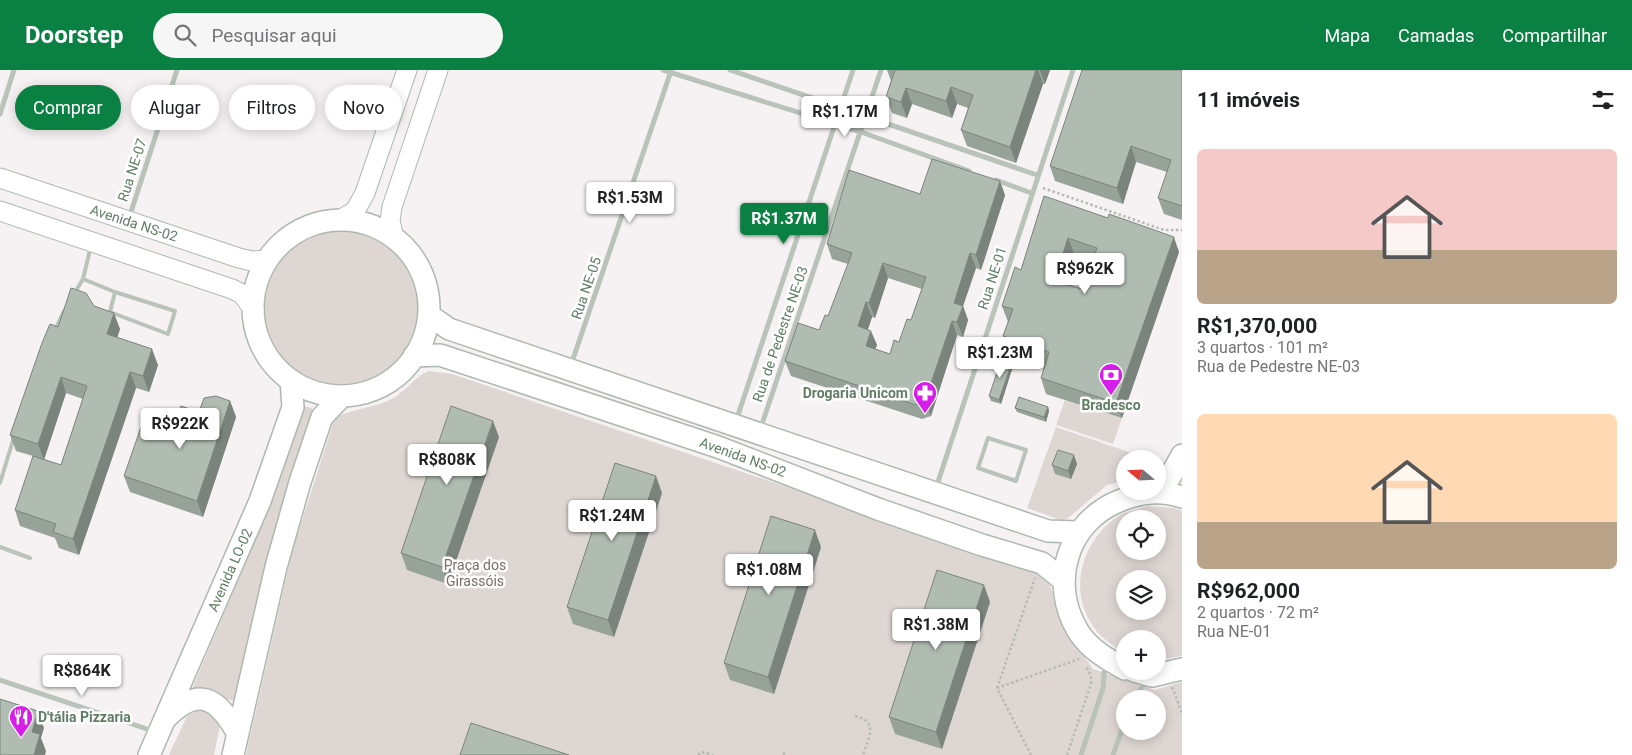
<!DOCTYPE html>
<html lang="pt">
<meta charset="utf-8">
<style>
body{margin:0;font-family:Roboto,sans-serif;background:#f6f6f6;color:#202124;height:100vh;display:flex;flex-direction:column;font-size:19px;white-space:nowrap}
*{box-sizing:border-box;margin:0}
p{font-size:16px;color:#757577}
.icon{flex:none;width:28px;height:28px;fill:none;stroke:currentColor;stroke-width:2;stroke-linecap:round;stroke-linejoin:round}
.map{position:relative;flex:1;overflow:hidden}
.panel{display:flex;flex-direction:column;background:#fff;width:450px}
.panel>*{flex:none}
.banner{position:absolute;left:15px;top:15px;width:475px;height:45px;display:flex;gap:10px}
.needle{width:32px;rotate:289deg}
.buttons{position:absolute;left:1116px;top:380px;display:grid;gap:10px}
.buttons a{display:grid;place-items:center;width:50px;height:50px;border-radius:50%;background:#fff;box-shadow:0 2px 12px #0003;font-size:25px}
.price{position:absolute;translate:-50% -42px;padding:0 11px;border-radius:5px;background:#fff;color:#222;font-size:16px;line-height:32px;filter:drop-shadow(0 1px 2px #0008)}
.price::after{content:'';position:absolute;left:50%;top:30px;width:15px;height:11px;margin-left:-8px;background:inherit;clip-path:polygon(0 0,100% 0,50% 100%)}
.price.on{background:#0b8043;color:#fff}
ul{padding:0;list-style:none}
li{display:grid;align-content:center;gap:10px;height:265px;padding:0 15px}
li span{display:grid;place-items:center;height:155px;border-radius:8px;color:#555}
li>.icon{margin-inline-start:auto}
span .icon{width:90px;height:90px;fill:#fffc;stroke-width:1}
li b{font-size:21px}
h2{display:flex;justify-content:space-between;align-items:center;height:60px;padding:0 15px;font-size:21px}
.tag{padding:0 18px;border-radius:22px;background:#fff;box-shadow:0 2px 12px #0003;font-size:18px;line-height:45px}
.tag.on{background:#0b8043;color:#fff}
header{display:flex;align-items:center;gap:30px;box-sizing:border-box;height:70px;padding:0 25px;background:#0b8043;color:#fff}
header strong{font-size:24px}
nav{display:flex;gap:28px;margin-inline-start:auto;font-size:18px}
.search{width:350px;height:45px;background:#f6f6f6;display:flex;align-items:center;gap:12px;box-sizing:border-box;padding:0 18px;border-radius:28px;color:#757577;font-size:19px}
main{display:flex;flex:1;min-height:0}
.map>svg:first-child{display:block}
.green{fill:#ddd6d3;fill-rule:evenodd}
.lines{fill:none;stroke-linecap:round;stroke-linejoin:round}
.secondary-casing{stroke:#aebaaf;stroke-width:21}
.primary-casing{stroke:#adb8ae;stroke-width:24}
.path{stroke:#b4bbb5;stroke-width:2.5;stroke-dasharray:2.5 2.5;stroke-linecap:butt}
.lane{stroke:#b9c3ba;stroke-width:4}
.street{stroke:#b9c3ba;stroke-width:5}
.secondary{stroke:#fff;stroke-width:19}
.primary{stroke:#fff;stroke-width:21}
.wall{fill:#97a298;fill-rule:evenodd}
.shaded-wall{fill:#7b847c}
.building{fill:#b0bcb1;stroke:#7b847c;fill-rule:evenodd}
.labels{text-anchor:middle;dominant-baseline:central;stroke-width:5;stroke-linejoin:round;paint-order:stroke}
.street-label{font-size:14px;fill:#5f7e63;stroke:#fff}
.poi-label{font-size:14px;font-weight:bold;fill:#5f7e63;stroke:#fff;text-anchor:end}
.park-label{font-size:14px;fill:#7b6e62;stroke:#fff}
</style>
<header>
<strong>Doorstep</strong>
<div class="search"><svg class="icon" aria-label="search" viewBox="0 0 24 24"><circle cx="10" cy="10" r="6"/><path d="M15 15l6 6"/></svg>Pesquisar aqui</div>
<nav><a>Mapa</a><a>Camadas</a><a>Compartilhar</a></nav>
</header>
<main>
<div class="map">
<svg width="1182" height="685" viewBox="0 0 1182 685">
<rect width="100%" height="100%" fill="#f6f2f3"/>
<!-- green -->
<path class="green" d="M263 239a79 79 0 1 1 158 0a79 79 0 1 1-158 0Z
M429,301l23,3 581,196 17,15 14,43 29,41 62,21 27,-8v73h-936l46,-203 42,-132c10,-10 41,-12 58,-21 13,-7 26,-25 37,-28zM1125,629h33v32h-33z
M1065,330l57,18 -9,26 -57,-19z
M303,336l9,2 1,4c-34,95 -59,191 -79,289l-43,-10 82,-192z
M1056,357l93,32h-24v21l-18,5 -40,34 -6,1 -34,-12z
M1148,436l26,2 8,3v145l-24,4v-21h-33v14c-13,-8 -26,-16 -34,-30 -24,-37 -6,-88 31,-109 8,-4 18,-5 26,-8zM1125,449h33v32h-33zM1125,509h33v32h-33z
M199,640l12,2 9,13 -6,30h-45l18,-39z"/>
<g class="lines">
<!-- secondary casing -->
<g class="secondary-casing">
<path id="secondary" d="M0,108l239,80 13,3 16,-1
M0,141l232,78 10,5 12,16
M340,150l15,-9 10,-18 42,-123
M394,168l-4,-17 2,-14 46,-137"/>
</g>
<!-- primary casing -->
<g class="primary-casing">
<path id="primary" d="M253 238a88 88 0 1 1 176 0a88 88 0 1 1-176 0Z
M429,245l20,14 599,202 30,1
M414,286l26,-1 278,92 160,62 104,36 60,18 21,17
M1158,417l12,-10 12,-22
M1125,599c-18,-10 -36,-20 -47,-38 -29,-48 -11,-109 41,-130 22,-9 41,-11 63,-4
M1134,601l18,5 30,-7
M166,648c33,-33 52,-20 72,16
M149,685l111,-254 33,-94 -2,-27
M233,685l43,-188 24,-85 22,-65 20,-21"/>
</g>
<!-- path -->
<path class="path" d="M1043,118l121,42h18
M1172,617l10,26
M997,618l82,-29
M855,646c24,6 14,21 8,39
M698,685l4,-3 11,3
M784,685v-3
M1031,685l-34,-67 38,-110
M1067,685l24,-71v-8l-5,-10"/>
<!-- lane -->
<path class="lane" d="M91,176l-8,33 32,13 -5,20 58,22 7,-23 -60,-19
M74,224l9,-15
M55,260l9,-19
M988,368l38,12 -10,31 -38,-13z
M0,413l14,-46
M0,477l30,11"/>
<!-- street -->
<path class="street" d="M663,0l198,62 108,39
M730,0l307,105
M0,44l14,-44
M996,110l35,13
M129,148l48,-148
M571,295l100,-294
M736,351l117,-351
M760,360l121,-360
M936,418l137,-418
M0,610l153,51
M1133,629l15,-19
M1081,685l22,-67 2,-24
M1113,685l12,-34"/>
<!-- secondary -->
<use href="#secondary" class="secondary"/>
<!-- primary -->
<use href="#primary" class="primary"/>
</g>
<!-- wall -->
<path class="wall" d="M887,0h163l-5,14h-2l-27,79 -49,-17 -6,-16 7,-22 -11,-4 -5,14 -40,-14 -5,14 -15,-5 -6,-16 5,-16z
M1182,0v150l-18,-6 -6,-16 9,-26 -31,-10 -13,42 -68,-23 -5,-15z
M920,124l85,1 -24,75 -5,-2 -13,38 5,14 -5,17 -6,-2 -26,81 -9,3 -131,-43 -6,-15 34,-31 9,-14 20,-52 -16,-5 -5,-15zM888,208l34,11 -11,31 -12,22 -9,12 -15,-5 2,-4 -9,-16 4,-12 3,1z
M1044,126l135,56 -57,166 -76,-24 -5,-16 4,-13 -36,-13 -6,-16 5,-14 -6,-16 19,-36zM1074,183l19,7 -11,29 -18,-5z
M94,236l26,23 -3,9 41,27 -9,27 -13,-4 -57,167 -20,-7 -4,-10 -35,-12 -5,-16 18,-54 -17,-5 -6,-16 48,-108zM66,323l17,6 -22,66 -17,-6z
M1013,296l-12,38 -10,-3 -2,-5z
M230,331l6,16 -33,100 -73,-25 -6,-16 75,-64z
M1048,337l1,4 -3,11 -29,-10 -2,-4z
M499,367l-51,147 -41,-14 -6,-17z
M1077,394l-6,15 -16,-5 -3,-9z
M662,423l-48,144 -41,-13 -6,-17z
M821,477l-47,147 -44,-14 -6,-17z
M990,532l-48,147 -47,-15 -6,-17z"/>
<!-- shaded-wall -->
<path class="shaded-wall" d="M1036,0h2l5,14 -27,79 -6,-16z
M1040,0h10l-5,14z
M951,17l6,17 -5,14 -6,-17z
M906,18l6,16 -5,14 -6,-16z
M1131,76l5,16 -13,42 -6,-16z
M1000,111l5,14 -24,75 -5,-15z
M1174,167l5,15 -57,166 -6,-15z
M1068,168l6,15 -14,43 -6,-15z
M970,183l6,15 -13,38 5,14 -5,17 -6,-15 -3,-19z
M883,193l5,15 -13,40 -6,-15z
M866,232l6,15 -8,24 -6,-15z
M114,243l6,16 -7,21 -6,-16z
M952,251l5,14 -26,81 -6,-15z
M871,261l6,14 -6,15 -5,-14z
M152,279l6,16 -9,27 -6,-16z
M1012,292l1,4 -12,38 -2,-4z
M130,302l6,16 -57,167 -6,-16z
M61,307l5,16 -22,67 -6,-16z
M230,331l6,16 -33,100 -6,-16z
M1048,337l1,4 -3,11 -2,-5z
M493,351l6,16 -51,147 -6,-17z
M1074,385l3,9 -6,15 -3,-8z
M656,406l6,17 -48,144 -6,-17z
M815,460l6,17 -47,147 -6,-17z
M984,515l6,17 -48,147 -6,-17z
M38,641l6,17 -3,10 5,13 -1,4h-11l-2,-23z"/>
<!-- building -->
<path class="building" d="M895,0h141l-26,77 -49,-17 12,-35 -22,-8 -5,14 -40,-13 -5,14 -15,-5z
M1082,0h100v136l-24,-8 13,-38 -40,-14 -14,42 -67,-22z
M932,89l68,22 -24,74 -6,-2 -16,50 9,3 -6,16 -5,-1 -27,80 -9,4 -131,-44 13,-38 21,7 6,-15 3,1 24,-63 -25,-9 22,-74 71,24zM883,193l43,14 -15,43 -4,-1 -8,23 -5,-2 -4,14 -24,-8 5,-15 -13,-5 8,-24 3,1z
M1044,126l64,22 1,-4 65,23 -58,166 -75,-25 8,-26 -46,-16 10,-27 -11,-3 13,-39 6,3zM1068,168l29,10 -15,41 -28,-8z
M71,218l15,5 8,13 20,7 -7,21 45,15 -9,27 -13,-4 -57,167 -20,-7 3,-8 -41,-14 18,-54 28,9 26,-79 -26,-9 -23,67 -28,-9 32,-92 8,-19 8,3z
M1002,288l10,4 -13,38 -10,-4z
M216,326l14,5 -33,100 -73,-25 17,-49 30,10 10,-31 18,6 5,-14z
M1019,327l29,10 -4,10 -29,-9z
M451,336l42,15 -51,146 -41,-14z
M1058,380l16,5 -6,16 -16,-6z
M615,393l41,13 -48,144 -41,-13z
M771,446l44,14 -47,147 -44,-14z
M937,500l47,15 -48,147 -47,-15z
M0,629l38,12 -6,21 8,2 -6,21h-34z
M471,653l98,32h-109z"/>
<!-- icons -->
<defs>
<g id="bank-pin" transform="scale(1.25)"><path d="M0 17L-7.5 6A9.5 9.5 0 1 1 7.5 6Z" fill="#d61dea" stroke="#fff"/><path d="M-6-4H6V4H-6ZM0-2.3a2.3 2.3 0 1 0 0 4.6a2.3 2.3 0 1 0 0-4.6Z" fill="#fff"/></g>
<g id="pharmacy-pin" transform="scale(1.25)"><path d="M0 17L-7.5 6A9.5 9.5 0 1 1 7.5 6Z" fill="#d61dea" stroke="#fff"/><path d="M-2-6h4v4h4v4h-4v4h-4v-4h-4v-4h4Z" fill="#fff"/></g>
<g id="restaurant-pin" transform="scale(1.25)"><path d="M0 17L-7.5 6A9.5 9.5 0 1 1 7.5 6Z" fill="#d61dea" stroke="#fff"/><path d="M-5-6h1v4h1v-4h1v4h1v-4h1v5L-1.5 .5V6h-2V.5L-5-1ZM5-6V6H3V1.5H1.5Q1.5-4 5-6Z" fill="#fff"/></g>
</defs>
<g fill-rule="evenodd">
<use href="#bank-pin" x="1111" y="305"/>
<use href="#pharmacy-pin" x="925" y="323"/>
<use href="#restaurant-pin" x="21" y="647"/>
</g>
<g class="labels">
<!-- street labels -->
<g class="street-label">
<text transform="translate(132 100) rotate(-72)">Rua NE-07</text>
<text transform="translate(134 153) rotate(18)">Avenida NS-02</text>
<text transform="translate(992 208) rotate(-72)">Rua NE-01</text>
<text transform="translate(586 218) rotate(-71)">Rua NE-05</text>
<text transform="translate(780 264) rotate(-71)">Rua de Pedestre NE-03</text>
<text transform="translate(743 387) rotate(20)">Avenida NS-02</text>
<text transform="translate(230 500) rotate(-66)">Avenida LO-02</text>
</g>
<!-- poi labels -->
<g class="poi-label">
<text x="908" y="323">Drogaria Unicom</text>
<text x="1111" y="335" text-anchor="middle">Bradesco</text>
<text x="38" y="647" text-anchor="start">D'tália Pizzaria</text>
</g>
<!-- park labels -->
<g class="park-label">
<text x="475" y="495">Praça dos<tspan x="475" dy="16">Girassóis</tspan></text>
</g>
</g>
</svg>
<div class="buttons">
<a><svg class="needle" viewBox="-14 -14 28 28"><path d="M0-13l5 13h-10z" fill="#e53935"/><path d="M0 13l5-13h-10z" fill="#757577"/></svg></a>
<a><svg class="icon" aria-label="locate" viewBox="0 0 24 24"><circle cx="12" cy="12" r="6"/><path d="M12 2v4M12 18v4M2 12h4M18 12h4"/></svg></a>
<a><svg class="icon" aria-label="layers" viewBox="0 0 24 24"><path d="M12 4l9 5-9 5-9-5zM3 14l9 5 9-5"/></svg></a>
<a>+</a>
<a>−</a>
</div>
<b class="price" style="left:845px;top:68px">R$1.17M</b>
<b class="price" style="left:630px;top:154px">R$1.53M</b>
<b class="price on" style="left:784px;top:175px">R$1.37M</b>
<b class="price" style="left:1085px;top:225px">R$962K</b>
<b class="price" style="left:1000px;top:309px">R$1.23M</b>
<b class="price" style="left:180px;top:380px">R$922K</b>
<b class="price" style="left:447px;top:416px">R$808K</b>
<b class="price" style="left:612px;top:472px">R$1.24M</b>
<b class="price" style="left:769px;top:526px">R$1.08M</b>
<b class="price" style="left:936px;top:581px">R$1.38M</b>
<b class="price" style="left:82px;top:627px">R$864K</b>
<div class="banner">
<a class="tag on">Comprar</a>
<a class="tag">Alugar</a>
<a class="tag">Filtros</a>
<a class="tag">Novo</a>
</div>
</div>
<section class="panel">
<h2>11 imóveis<svg class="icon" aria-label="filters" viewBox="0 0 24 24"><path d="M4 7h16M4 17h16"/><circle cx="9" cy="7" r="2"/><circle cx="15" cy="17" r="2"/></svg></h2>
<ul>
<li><span style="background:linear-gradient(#f6c9c9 65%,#b9a48a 0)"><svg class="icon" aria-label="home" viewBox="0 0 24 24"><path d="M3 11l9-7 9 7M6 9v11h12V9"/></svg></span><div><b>R$1,370,000</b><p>3 quartos · 101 m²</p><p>Rua de Pedestre NE-03</p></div></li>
<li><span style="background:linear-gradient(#ffd9b3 70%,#b9a48a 0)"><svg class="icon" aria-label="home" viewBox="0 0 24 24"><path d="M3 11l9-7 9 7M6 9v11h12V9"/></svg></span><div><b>R$962,000</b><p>2 quartos · 72 m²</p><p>Rua NE-01</p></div></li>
</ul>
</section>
</main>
